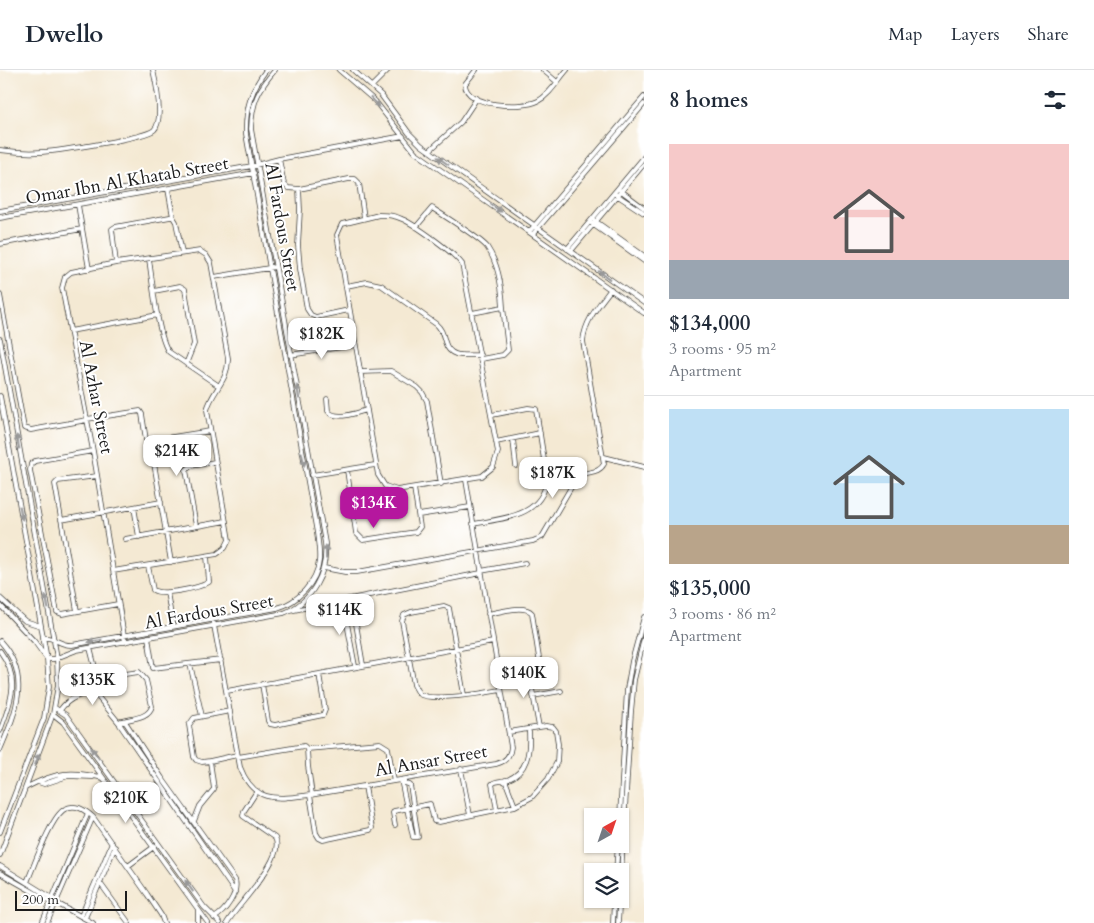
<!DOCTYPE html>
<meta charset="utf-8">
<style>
body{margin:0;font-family:Cardo,serif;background:#f6f6f7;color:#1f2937;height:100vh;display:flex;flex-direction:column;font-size:19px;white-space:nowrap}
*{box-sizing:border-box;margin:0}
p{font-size:16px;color:#747a83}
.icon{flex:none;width:28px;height:28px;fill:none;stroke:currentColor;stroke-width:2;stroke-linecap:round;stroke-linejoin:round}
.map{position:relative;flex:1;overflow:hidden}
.details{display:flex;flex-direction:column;background:#fff;width:450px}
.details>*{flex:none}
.needle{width:32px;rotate:40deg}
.controls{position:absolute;left:584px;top:738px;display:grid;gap:10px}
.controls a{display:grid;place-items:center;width:45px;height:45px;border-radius:0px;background:#fff;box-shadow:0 1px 4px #0004;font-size:25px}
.scale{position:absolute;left:15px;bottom:12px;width:112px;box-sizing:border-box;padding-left:5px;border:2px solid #1c1c1c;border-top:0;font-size:14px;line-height:18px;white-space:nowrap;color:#1c1c1c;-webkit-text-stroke:4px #fff;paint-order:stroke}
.price{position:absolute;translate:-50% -42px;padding:0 11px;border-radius:10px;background:#fff;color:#222;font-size:16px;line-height:32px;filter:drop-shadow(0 1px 2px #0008)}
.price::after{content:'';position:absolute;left:50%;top:30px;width:15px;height:11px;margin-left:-8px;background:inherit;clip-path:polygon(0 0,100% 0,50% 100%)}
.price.on{background:#b5179e;color:#fff}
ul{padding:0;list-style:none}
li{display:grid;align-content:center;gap:10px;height:265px;padding:0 25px}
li+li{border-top:1px solid #e0e1e3}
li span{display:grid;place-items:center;height:155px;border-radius:0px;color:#555}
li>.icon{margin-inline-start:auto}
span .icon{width:90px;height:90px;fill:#fffc;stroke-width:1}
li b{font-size:21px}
h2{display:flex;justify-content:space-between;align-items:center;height:60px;padding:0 25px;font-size:21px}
header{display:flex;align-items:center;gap:30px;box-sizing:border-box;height:70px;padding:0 25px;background:#fff;border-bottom:1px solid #e0e1e3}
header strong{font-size:24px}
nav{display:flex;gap:28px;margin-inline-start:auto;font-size:18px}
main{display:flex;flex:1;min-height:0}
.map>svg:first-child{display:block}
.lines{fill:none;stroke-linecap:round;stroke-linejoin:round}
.minor-casing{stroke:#3c3b37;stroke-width:5.5}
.minor{stroke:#fff;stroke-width:4}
.oneway{fill:#999}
.labels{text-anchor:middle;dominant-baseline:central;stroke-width:4;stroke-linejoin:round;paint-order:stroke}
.street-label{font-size:18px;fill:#1c1c1c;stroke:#fff}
</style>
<header>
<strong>Dwello</strong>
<nav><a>Map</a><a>Layers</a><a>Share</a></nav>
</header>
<main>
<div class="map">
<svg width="644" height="853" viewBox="0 0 644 853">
<rect width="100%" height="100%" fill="#fff"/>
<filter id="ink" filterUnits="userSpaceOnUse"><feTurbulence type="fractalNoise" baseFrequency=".02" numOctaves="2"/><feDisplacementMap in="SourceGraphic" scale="10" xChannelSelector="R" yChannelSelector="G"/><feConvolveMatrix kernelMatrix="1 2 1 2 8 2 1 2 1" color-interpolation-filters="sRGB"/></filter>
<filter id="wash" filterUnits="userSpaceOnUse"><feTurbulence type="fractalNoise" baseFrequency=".0096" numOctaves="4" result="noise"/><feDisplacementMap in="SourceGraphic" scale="20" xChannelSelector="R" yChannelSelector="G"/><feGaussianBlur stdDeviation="1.12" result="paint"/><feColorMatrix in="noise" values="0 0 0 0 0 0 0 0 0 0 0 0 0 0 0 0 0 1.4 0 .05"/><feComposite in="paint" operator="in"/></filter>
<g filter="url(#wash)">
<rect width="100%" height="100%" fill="#f4e9d3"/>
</g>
<g filter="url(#ink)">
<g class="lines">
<!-- minor casing -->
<g class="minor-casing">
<path id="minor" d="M339,0l36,31 40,51 229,161
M353,0l28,25 28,38 12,12 223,158
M476,0l-11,14c0,23 57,25 73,17 12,-6 20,-21 29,-31
M543,0l14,12
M372,16l16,-16
M0,80c14,2 28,3 42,2 16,-1 103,-14 112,-22 10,-10 2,-47 -1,-60
M429,81l32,-29 16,-24
M279,89l5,25 4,4 11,1 50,-10h6l4,4 5,35
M168,119l5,28
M299,119l1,21 -2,35 2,24 7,40 4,6 5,2 33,-7
M620,120l24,18
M615,124l29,19
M78,135l11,64
M0,141l252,-45 27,-7 124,-23
M379,145c8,0 15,0 23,4 14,6 51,33 60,45l36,188 -5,15 -11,9 -85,14 -12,-4 -7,-11 -41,-240 5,-11z
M0,148l254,-45
M595,151l49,35
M591,153l53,38
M416,157l16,-19c11,7 49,31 55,39 11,16 15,42 16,60l-31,6
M529,162l115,-135
M533,164l111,-130
M0,174l82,-15
M567,179l77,-92
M571,181l73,-87
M149,189c3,20 9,80 20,93l50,34
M116,193l-4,-34 3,-2 55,-10h3l3,5 6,31
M214,207l61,-10
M346,216l21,-4 14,3 55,39c6,5 7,11 9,18 5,17 20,13 35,13
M154,221l26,-5 5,3 9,55 -8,20
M0,225l24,133 7,2 56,-10
M70,261l88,-16
M0,269l57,319 1,27 -5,29 -53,141
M290,285l65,-10
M481,289l22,-4 5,-5 -5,-43
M360,302l31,-1 26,16 5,5 5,9 14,83
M0,326l47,263 2,28 -5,31 -44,114
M327,329l1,12c8,10 28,2 39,-1
M87,349l53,-8 2,3 4,26 5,6
M513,369l3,27
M496,372l44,-9
M93,381l-58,10 -4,3 -1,6 27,142 5,2 56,-10
M604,387l40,10
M347,400l9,63 7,7 53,-8 4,-5 -6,-39
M312,405l63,-10
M134,437l5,30
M419,445l51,-8
M61,450l100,-18
M473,454c31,-6 69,-7 74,-45l-11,-70 -8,-1 -36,7
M196,456l-10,-56 5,-4 24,-4
M125,469l101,-18
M171,492l-20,-116 5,-5 4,-2 50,-8
M148,496l5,24c9,6 47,-2 56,-8l-2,-26
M324,498l21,4h12l176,-31 9,-4 35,-60c9,-7 21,-2 27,-13l-21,-123c2,-21 16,-36 28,-52
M113,501l104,-17 8,-6 4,-8 -22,-130c5,-20 22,-29 21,-52l-17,-95 -5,-8 -6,-4 -84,12 -45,9 -6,5 -3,11 31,163 32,191
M481,501l44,-8
M167,522l6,35
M0,528l25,23 16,5
M352,530l11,65
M343,532l12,64
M0,535l34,36 13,18h7l23,-9 207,-37c28,-11 44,-41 41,-70l-74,-414c1,-27 7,-39 24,-59
M294,540l187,-37
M77,541l-22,-127 3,-3 39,-5
M488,544c11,-2 36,-10 44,-1l7,45 -1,4 -4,4 -36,6
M213,550l27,147c14,37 37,32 70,28l186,-31c9,-2 14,-7 15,-17l-45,-267
M148,567l5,31 68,-8
M43,568c11,-2 17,8 29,7l205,-37c20,-5 40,-26 42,-47 1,-9 -1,-19 -2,-28l-71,-399c-1,-25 5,-44 20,-64
M0,571c32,35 16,71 0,109
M90,578l7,27 7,2 35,-5 7,8 6,26c-3,12 -19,12 -29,15
M0,581c21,28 11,51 0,80
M190,594l12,52
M528,597l11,60
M262,614l6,37 2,3 5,1 48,-10 2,-5 -6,-36
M227,621l266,-49
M464,625l-15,-87 -5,-2 -33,6 -7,3 -2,6 12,64 5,9c12,8 66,-1 82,-4
M533,626l28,-5
M55,638l11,7 138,192 16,16
M60,640c8,-11 25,-21 38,-13l22,27
M230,641l-36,7 -5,7 5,32 2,3 6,2 8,-1 27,-6
M53,644l10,8 145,201
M307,679l73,-6 8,5 6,33
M238,687l66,-11 3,3 1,17 4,29
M461,699l9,46
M401,710l12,57h5l-8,-52 -8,-3
M505,710l10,26
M38,712l6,2 24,-8 25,1
M27,717c29,-15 44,-17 76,-9
M310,725l6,38 3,5 4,2 47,-10 2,-2 -7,-42
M497,740l-5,-26c5,-4 9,-2 15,-4 21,-8 23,-29 22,-48
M620,746l7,-127 5,-28 12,-44
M194,751l6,-15 14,-17 -4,-28
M395,755l-2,-12 1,-2 36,-7 4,17 5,1 76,-16 17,-9 16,-18 9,-17 1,-18 -2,-13 -3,-4 -7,-1 -37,6
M0,796l52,32 8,7 33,18
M128,796l27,-20
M616,801l2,-27
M0,803l51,29
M27,812c7,-16 24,-66 38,-73 10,-6 20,1 28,8l54,77 14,21 3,8
M100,813l29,40
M81,846l31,-73
M85,848l30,-71
M214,848c11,-6 25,-25 21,-38l-73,-102 -36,-55 -5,-2 -1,4 115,167
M42,853l46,-110
M47,853l46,-106
M198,853v-13
M227,853c10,-18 59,-65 48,-85l-32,-22 1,-5 13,-20
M613,853l1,-24
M618,853l13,-211 3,-32 10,-42"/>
</g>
<!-- minor -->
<use href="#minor" class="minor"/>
</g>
<!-- one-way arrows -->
<defs><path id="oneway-solid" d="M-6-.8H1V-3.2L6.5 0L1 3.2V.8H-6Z" transform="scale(1.25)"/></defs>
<g class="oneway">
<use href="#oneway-solid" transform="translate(375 32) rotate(48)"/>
<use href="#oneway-solid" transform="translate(443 91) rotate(-145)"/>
<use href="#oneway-solid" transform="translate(496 138) rotate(35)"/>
<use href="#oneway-solid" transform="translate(604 205) rotate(-144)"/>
<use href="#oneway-solid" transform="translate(298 322) rotate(-100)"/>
<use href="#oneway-solid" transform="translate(18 372) rotate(-100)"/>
<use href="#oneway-solid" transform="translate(303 389) rotate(78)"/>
<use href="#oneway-solid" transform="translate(21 443) rotate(79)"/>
<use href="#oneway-solid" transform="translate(326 482) rotate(-91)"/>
<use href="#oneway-solid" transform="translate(47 532) rotate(-101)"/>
<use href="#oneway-solid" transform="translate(95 571) rotate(170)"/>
<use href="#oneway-solid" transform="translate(95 683) rotate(-126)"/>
<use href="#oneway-solid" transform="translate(37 690) rotate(-69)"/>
<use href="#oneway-solid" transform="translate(189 816) rotate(-125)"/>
</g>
</g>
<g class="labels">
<!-- street labels -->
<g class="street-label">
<text transform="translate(127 111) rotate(-10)">Omar Ibn Al Khatab Street</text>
<text transform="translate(282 157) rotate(80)">Al Fardous Street</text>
<text transform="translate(96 327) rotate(79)">Al Azhar Street</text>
<text transform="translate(209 542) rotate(-10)">Al Fardous Street</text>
<text transform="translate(431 691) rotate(-10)">Al Ansar Street</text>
</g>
</g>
</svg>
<div class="controls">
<a><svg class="needle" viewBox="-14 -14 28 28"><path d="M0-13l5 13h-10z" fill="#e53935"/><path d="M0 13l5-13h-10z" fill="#747a83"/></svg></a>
<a><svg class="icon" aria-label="layers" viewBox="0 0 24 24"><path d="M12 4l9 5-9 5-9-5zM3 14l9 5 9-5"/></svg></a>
</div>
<div class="scale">200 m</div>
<b class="price" style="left:322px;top:290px">$182K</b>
<b class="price" style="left:177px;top:407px">$214K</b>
<b class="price" style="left:553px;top:429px">$187K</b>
<b class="price on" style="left:374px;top:459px">$134K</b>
<b class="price" style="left:340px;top:566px">$114K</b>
<b class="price" style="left:524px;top:629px">$140K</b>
<b class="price" style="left:93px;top:636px">$135K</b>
<b class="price" style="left:126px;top:754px">$210K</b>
</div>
<section class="details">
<h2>8 homes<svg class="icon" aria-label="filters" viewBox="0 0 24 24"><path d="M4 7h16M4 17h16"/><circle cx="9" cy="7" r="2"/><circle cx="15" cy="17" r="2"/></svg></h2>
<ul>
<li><span style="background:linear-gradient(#f6c9c9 75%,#9aa5b1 0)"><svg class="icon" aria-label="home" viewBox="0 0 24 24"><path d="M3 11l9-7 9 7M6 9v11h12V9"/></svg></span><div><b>$134,000</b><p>3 rooms · 95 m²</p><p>Apartment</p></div></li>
<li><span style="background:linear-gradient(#bfe0f5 75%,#b9a48a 0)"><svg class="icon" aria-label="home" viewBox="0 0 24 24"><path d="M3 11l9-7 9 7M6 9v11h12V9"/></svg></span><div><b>$135,000</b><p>3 rooms · 86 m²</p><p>Apartment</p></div></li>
</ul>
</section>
</main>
